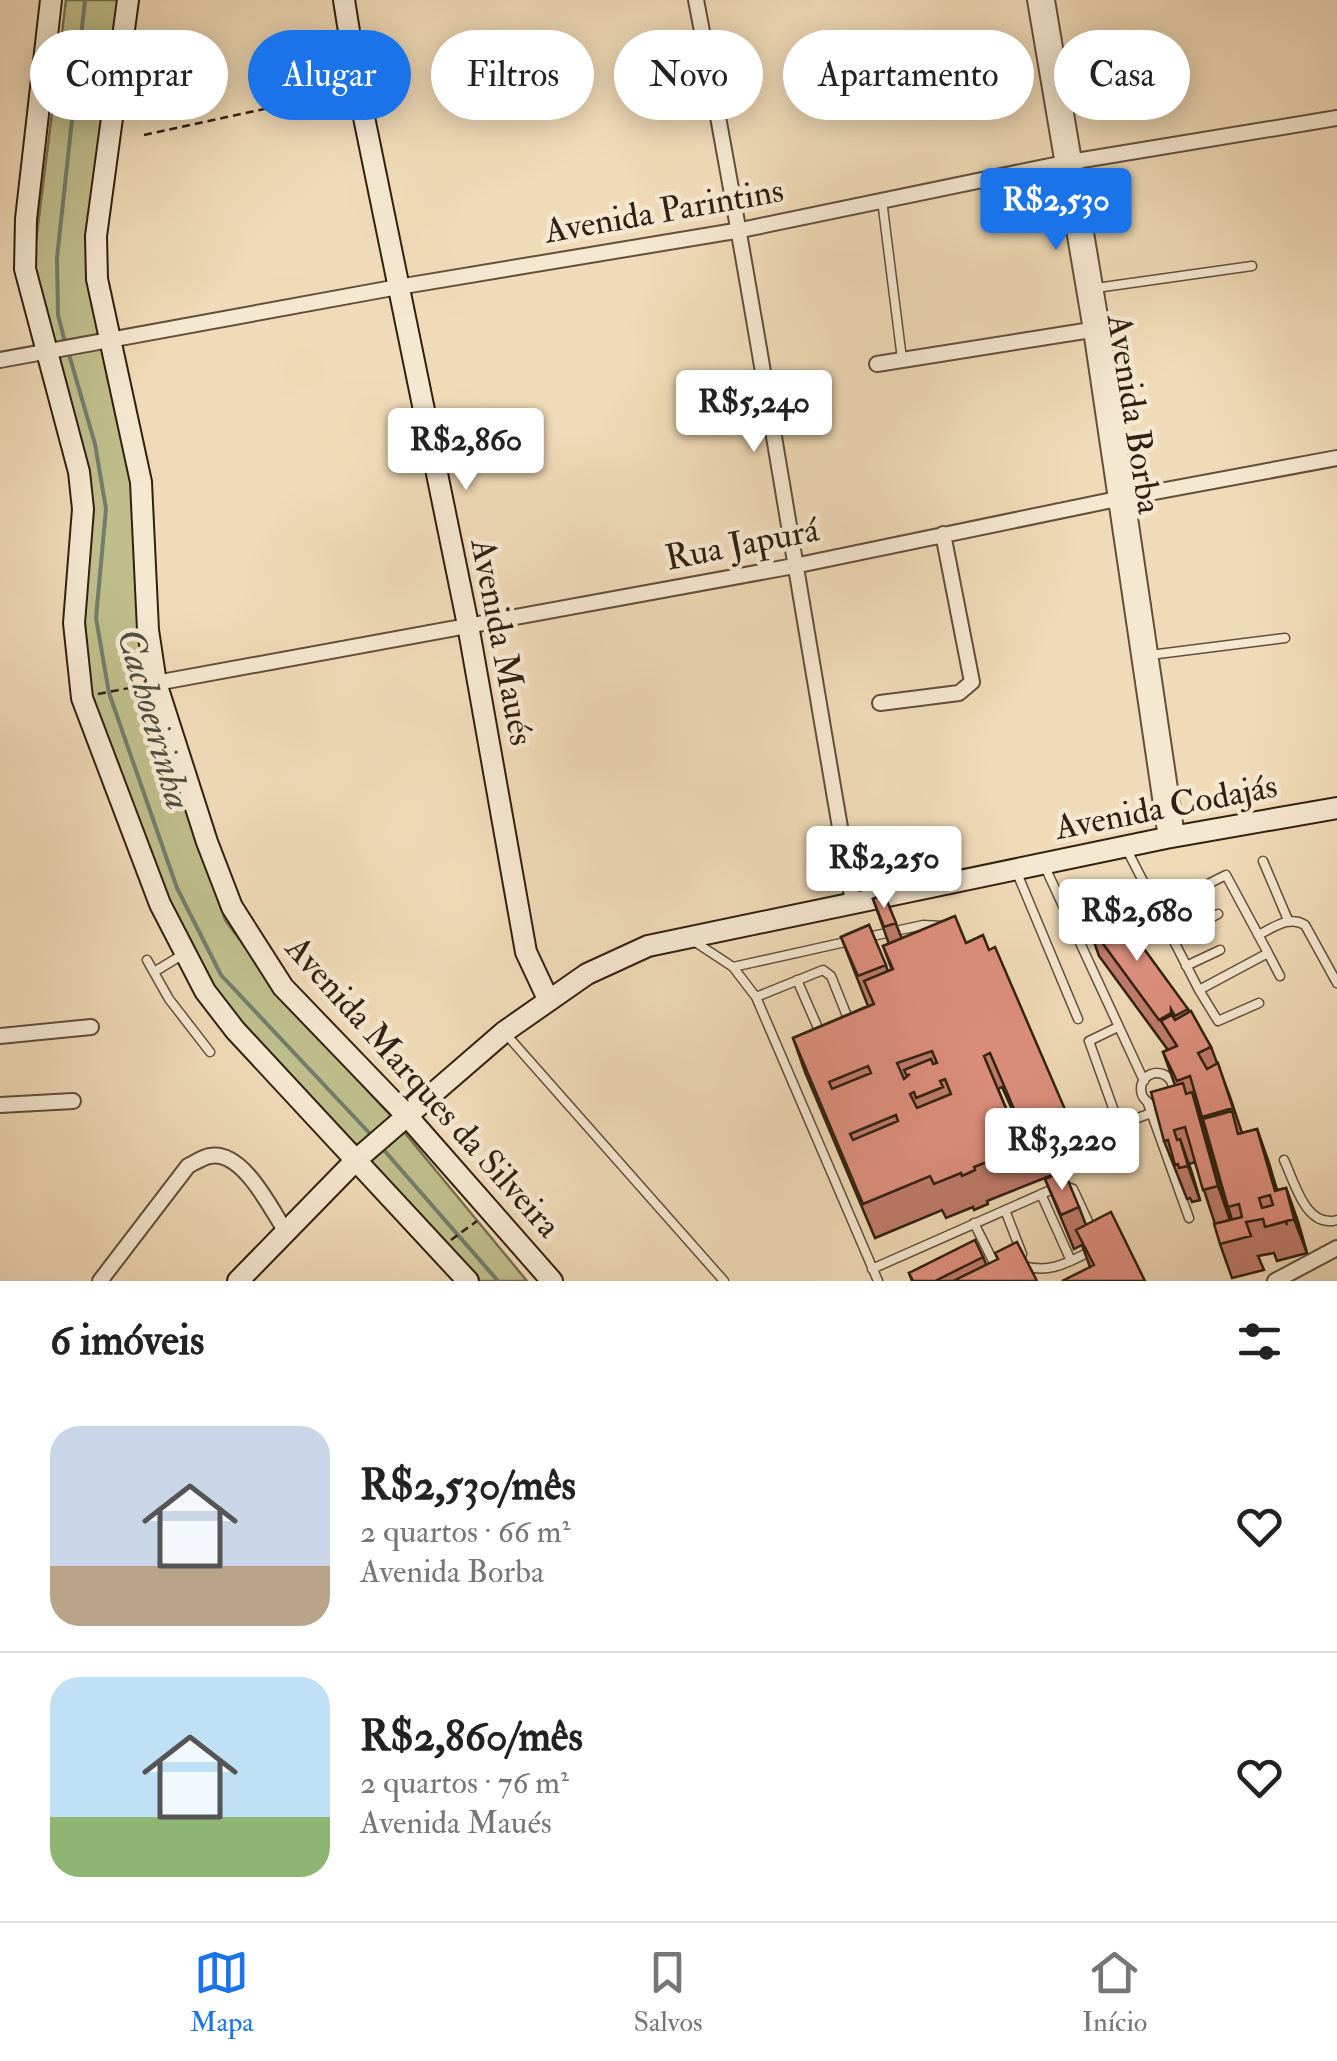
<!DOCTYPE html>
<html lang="pt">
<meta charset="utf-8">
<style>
body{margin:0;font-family:"IM FELL Double Pica",serif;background:#f2f2f2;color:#222;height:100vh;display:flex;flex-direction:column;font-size:38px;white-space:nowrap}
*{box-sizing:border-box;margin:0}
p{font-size:32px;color:#767676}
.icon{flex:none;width:55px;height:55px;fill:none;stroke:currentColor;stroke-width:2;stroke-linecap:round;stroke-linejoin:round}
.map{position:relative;height:1281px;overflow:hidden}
.drawer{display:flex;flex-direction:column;background:#fff;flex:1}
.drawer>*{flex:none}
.banner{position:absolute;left:30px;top:30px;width:1278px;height:90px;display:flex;gap:20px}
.price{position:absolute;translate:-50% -85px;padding:0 22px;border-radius:10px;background:#fff;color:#222;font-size:32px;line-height:65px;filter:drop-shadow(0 2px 5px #0008)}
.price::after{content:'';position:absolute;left:50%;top:60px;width:30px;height:22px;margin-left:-15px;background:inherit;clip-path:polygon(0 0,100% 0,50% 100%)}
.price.active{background:#1a73e8;color:#fff}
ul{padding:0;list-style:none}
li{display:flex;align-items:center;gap:30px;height:250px;padding:0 50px}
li+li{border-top:2px solid #e0e0e0}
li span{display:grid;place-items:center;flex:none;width:280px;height:200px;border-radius:30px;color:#555}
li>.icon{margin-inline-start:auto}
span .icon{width:120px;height:120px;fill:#fffc;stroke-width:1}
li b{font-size:42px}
h2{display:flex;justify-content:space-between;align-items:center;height:120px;padding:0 50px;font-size:42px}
.chip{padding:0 35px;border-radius:45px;background:#fff;box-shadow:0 5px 25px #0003;font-size:35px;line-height:90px}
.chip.active{background:#1a73e8;color:#fff}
.tab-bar{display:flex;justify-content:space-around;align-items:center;height:140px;border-top:2px solid #e0e0e0;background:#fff;font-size:28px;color:#767676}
.tab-bar a{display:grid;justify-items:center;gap:5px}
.tab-bar .active{color:#1a73e8}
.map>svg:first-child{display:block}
.green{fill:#bfbe8b;stroke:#786f4e;stroke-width:2.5}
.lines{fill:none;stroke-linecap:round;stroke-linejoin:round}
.stream{stroke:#717d6d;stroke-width:4}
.lane-casing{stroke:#614f3b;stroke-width:11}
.street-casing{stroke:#614f3b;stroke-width:18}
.secondary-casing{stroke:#312011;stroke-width:24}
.path{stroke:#312011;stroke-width:2.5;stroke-dasharray:8 5;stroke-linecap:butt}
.lane{stroke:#f5e8d1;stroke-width:8}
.street{stroke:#f5e8d1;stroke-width:14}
.secondary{stroke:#f5e8d1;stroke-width:20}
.wall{fill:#c07c6d;stroke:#312011;stroke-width:2.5;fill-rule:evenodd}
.shaded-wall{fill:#9c6559;stroke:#312011;stroke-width:2.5}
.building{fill:#df907f;stroke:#312011;stroke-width:2.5;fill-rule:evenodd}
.labels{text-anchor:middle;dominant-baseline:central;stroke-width:9;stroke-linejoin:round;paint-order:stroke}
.street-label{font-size:35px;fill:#312011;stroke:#f5e8d1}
.water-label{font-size:38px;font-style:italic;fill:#514e3f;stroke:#f5e8d1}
</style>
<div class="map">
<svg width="1337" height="1281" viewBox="0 0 1337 1281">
<rect width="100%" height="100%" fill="#f0dbb8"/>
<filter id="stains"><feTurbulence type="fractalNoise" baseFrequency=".002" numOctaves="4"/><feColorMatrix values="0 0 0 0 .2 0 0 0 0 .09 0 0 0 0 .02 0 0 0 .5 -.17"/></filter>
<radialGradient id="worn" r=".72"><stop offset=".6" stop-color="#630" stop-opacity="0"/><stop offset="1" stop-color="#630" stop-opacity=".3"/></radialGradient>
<!-- green -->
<path class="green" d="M66,0h53l-26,220 37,220 8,188 14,81 73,211 64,86 101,109 137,166h-54l-264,-290 -49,-103 -69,-191 -7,-84 7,-86 -53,-239 -4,-31z"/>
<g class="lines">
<!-- stream -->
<path class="stream" d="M65,342l-7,-27 -1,-57 28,-258
M68,351l27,93 11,65 -10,109 13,75 68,195 44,87 153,163
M383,1149l115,132"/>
<!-- lane casing -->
<g class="lane-casing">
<path id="lane" d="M882,200l20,159
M1096,288l156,-22
M1150,655l135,-17
M1127,850l72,140 69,-37 -42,-78 -70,35
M1263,861l25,59
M1045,867l99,214
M1017,873l61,146
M1258,935c15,-7 31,-20 47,-10l32,58
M868,937l55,-12 20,1
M1171,939l47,-25
M692,940l41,27 23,30 122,284
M1268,953l12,23
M147,960l22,39 41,53
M1186,966l34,-16
M733,967l117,-26
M154,972l28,-17
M797,980l21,48 7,6
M1199,990l19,31 41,-18
M756,997l67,-27 8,6 18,45
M1118,1027l-29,14 38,106
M504,1032l220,249
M1141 1089a16 16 0 1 1 32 0a16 16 0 1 1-32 0Z
M1147,1101l42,117
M1119,1125l32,-12
M1284,1160c11,23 22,69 53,60
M1041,1194l30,67
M1005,1210l17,44
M974,1223l20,40
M1020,1265c29,9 45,-1 71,-14
M872,1269l190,-84 11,4 19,41"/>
</g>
<!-- street casing -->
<g class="street-casing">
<path id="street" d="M696,0c58,300 104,601 157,902
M1035,0l56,330 75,508
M1047,0l55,328 75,508
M0,360l398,-73 343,-57 323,-67 273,-45
M877,364l214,-34
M156,683l638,-117 323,-67 220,-41
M880,703l79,-10 13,-11 -29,-148
M0,1036l91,-9
M0,1105l73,-4
M100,1281l88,-115c6,-3 15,-9 22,-10 33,-6 61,53 76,76
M1275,1281l62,-33"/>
</g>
<!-- secondary casing -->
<g class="secondary-casing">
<path id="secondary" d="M51,0l-25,219 -1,50 54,203 4,37 -9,114 8,75 78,206 45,87 30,39 233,251
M128,0l-32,236 1,43 44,203 7,148 8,53 51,159 25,65 51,80 125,130 144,164
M344,0l14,88 110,537 58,327 22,47
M238,1281l118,-121 148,-128 83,-58 61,-28 518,-108 171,-30"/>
</g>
<!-- path -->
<path class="path" d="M144,135l199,-43
M98,694l42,-8
M451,1240l26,-19"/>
<!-- lane -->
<use href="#lane" class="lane"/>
<!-- street -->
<use href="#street" class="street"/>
<!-- secondary -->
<use href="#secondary" class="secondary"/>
</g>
<!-- wall -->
<path class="wall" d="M884,894l18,45 64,4 107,185 12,34 -98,39 1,3 -14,6 -1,-3 -27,11 -4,-8 -67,28 -70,-166 -12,-34 75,-32 -27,-69 28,-12 19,46 4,-1 -9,-24 6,-2 -16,-45zM1002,1087l13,29 -5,2 -12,-29z
M1087,922l101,87 23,38 19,50 12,36 15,-4 20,61 9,-2 12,34 9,31 -30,8 -3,-8 -16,3 6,14 -32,8 -12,-34 12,-24 -32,-109 -1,1 31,108 -15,4 -20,-62 -6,2 11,36 -8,2 -2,-4 -3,1 -23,-58 11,-56 -12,-33 5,-2 -69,-94z
M1045,1179l34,28 7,18 59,56 -55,-14 -8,-22 -8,4z
M983,1257l3,7 51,17h-125l-3,-8z"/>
<!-- shaded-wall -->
<path class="shaded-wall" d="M1192,1092l12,34 26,94 -12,-34z
M1257,1129l12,34 18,62 -12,-34z
M1180,1139l12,34 8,27 -12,-34z
M1286,1188l12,34 9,31 -13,-34z"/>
<!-- building -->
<path class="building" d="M884,894l12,29 -12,4 -11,-28z
M1112,905l76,104 -13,7 -4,-7v4l-12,7 -72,-98z
M955,916l11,27 17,-8 6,15 6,-3 78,181 -99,39 1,3 -13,6 -1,-3 -27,11 -4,-8 -67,28 -70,-166 81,-34 -10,-23 29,-12 -10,-23zM932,1051l5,12 -4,1 -2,-5 -27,11 3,6 3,-2 -6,5 -7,-16zM990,1053l27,63 -7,2 -26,-62zM868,1066l3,7 -39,16 -3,-7zM945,1079l6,15 -34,14 -7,-14 4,-2 2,6 27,-11 -3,-6zM896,1115l2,6 -45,19 -3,-6z
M869,925l17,40 -28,11 -17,-39z
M1191,1011l20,36 -13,6 9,16 11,-6 15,45 -31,9 -12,-41 -13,5 -14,-29 14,-6 -16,-25 11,-6 3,5z
M1183,1083l3,11 6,-2 26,94 -15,4 -18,-63 -11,3 3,10 3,-1 8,27 -9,2 -1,-4 -3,1 -7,-25 -4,1 -13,-49z
M1232,1111l6,23 19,-5 18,62 11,-3 8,31 -29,8 -2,-8 -17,3 5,14 -31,8 -6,-20 28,-7 -3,-13 -11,3 -25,-88zM1270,1195l3,10 -11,3 -3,-10z
M1064,1171l15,36 -18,8 -16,-36z
M1111,1212l34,69h-83l32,-16 -18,-35z
M975,1240l8,17 -48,24h-22l-4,-8z
M1017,1242l20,39h-84l45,-22 -3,-6z"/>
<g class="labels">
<!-- street labels -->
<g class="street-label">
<text transform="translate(664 211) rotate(-10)">Avenida Parintins</text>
<text transform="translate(1134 414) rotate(81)">Avenida Borba</text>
<text transform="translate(742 544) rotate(-11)">Rua Japurá</text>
<text transform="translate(502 642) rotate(79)">Avenida Maués</text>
<text transform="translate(1166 807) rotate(-11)">Avenida Codajás</text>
<text transform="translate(423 1087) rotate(48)">Avenida Marques da Silveira</text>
</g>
<!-- water labels -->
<g class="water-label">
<text transform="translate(154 719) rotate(74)">Cachoeirinha</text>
</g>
</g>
<rect width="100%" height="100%" filter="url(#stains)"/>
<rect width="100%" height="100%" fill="url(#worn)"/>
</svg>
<b class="price active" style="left:1056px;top:253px">R$2,530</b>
<b class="price" style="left:754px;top:455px">R$5,240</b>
<b class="price" style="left:466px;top:493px">R$2,860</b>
<b class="price" style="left:884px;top:911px">R$2,250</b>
<b class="price" style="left:1137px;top:964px">R$2,680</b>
<b class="price" style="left:1062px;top:1193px">R$3,220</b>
<div class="banner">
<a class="chip">Comprar</a>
<a class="chip active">Alugar</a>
<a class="chip">Filtros</a>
<a class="chip">Novo</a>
<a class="chip">Apartamento</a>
<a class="chip">Casa</a>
</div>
</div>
<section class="drawer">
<h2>6 imóveis<svg class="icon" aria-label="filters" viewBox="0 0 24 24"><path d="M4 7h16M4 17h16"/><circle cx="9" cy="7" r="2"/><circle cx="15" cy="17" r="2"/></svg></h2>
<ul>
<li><span style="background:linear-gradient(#c9d6e8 70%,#b9a48a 0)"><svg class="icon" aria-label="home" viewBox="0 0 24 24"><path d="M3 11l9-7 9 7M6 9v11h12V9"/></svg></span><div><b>R$2,530/mês</b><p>2 quartos · 66 m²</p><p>Avenida Borba</p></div><svg class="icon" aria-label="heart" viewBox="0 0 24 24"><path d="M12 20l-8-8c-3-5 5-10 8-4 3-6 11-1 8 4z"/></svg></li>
<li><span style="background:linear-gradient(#bfe0f5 70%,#8fb573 0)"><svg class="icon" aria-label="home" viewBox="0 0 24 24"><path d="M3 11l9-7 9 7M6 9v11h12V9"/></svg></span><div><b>R$2,860/mês</b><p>2 quartos · 76 m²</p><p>Avenida Maués</p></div><svg class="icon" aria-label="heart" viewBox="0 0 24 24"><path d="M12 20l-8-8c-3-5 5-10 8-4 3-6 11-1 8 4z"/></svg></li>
</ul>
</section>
<nav class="tab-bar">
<a class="active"><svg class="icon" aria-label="map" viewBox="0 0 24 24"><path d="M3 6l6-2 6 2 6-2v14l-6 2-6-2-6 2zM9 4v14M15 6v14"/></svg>Mapa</a>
<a><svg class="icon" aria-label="saved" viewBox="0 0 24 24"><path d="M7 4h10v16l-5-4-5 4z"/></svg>Salvos</a>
<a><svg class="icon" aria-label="home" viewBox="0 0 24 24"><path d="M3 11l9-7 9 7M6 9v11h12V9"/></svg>Início</a>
</nav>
